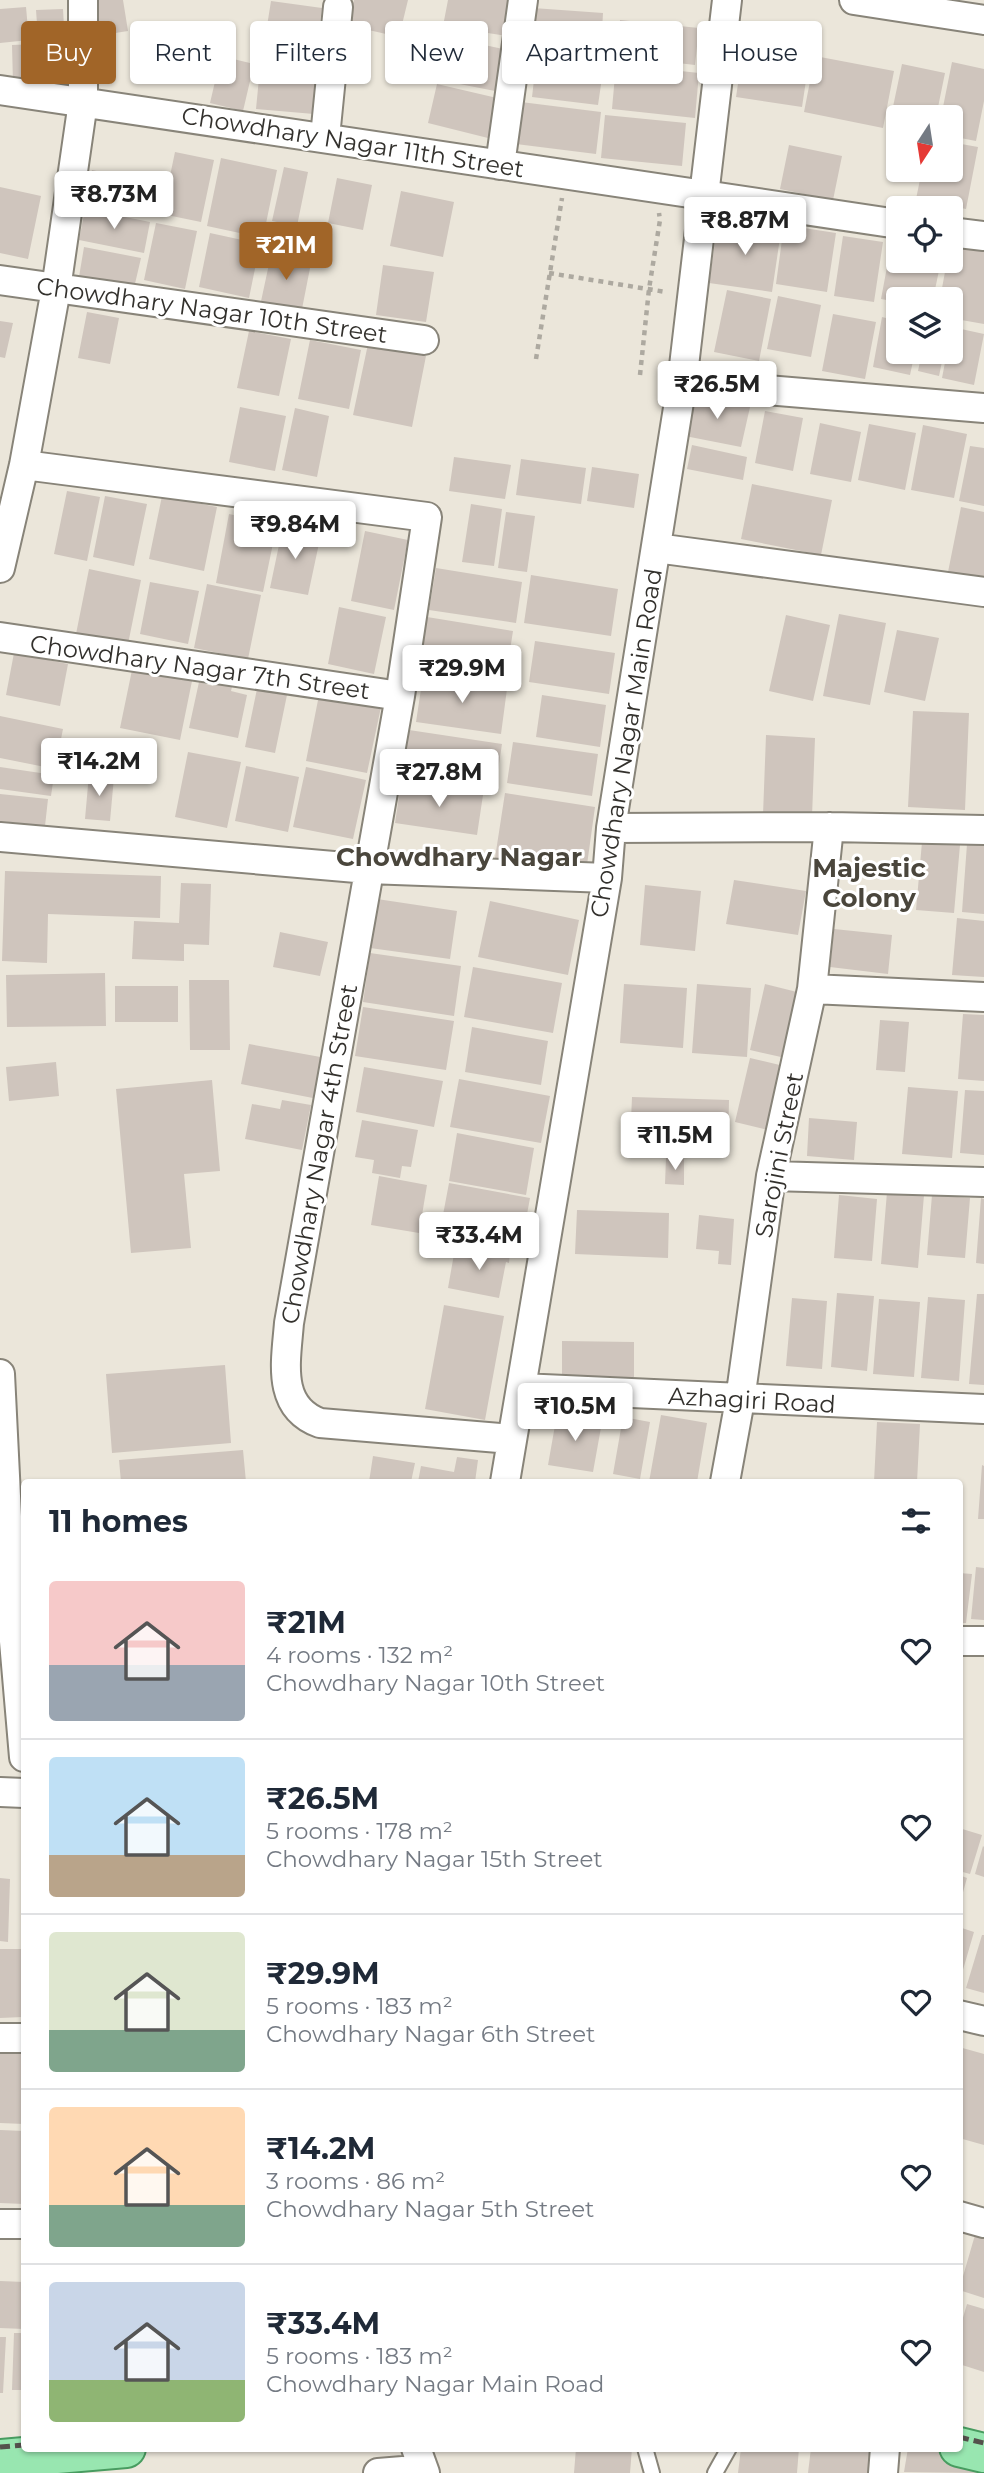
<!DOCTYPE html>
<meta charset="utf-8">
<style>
body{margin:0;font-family:Montserrat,sans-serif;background:#f6f6f7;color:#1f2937;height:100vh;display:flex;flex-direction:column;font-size:26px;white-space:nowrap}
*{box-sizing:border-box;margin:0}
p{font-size:23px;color:#747a83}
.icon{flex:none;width:38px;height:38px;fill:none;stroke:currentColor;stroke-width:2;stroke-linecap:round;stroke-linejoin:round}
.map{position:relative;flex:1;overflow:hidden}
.drawer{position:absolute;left:21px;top:1479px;width:942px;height:973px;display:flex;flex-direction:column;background:#fff;border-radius:7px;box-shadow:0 2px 5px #0004}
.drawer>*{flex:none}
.guide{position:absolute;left:21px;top:21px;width:943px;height:63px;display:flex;gap:14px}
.needle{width:46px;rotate:192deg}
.fabs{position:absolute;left:886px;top:105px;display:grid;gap:14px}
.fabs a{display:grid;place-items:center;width:77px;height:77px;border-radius:7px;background:#fff;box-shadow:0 2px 5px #0004;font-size:35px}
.price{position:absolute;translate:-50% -60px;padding:0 16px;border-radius:7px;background:#fff;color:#222;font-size:23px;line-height:46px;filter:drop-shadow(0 2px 4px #0008)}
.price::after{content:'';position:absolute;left:50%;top:42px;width:21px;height:16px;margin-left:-10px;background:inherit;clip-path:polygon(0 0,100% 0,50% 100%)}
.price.selected{background:#a16528;color:#fff}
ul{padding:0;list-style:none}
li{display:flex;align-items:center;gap:21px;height:175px;padding:0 28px}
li+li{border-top:2px solid #e0e1e3}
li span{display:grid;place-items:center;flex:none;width:196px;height:140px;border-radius:7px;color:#555}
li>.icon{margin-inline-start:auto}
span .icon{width:84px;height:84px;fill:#fffc;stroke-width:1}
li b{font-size:30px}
h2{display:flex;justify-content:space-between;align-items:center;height:84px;padding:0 28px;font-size:30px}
.chip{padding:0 24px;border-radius:7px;background:#fff;box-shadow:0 2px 5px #0004;font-size:24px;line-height:63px}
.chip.selected{background:#a16528;color:#fff}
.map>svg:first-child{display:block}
.building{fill:#cfc5bd}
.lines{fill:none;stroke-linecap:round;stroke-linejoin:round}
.service-casing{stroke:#888479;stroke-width:18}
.minor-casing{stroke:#888479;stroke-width:32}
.primary-casing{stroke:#489c60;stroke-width:42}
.path{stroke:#ada9a0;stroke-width:4.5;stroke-dasharray:5 5;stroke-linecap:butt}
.service{stroke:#fff;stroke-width:14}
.minor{stroke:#fff;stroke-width:28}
.primary{stroke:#98e6b0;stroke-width:38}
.rail{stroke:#54514c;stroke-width:5;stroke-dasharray:10 5;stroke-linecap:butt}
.labels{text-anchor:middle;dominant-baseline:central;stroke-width:6;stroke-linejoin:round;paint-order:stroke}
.street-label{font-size:24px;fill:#33312d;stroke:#fff}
.neighbourhood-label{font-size:26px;font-weight:bold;fill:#4a463c;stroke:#fff}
</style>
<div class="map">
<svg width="984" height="2473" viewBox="0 0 984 2473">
<rect width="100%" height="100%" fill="#ebe6da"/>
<!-- building -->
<path class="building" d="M90,0h33l5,31 -32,5z
M354,0h54l-9,37 -52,-12z
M448,0h65l-6,36 -64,-10z
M271,1l51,7 -6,45 -52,-8z
M26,7l3,33 -29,3v-34z
M533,8l70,5 -2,36 -71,-5z
M63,9l3,54 -26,2 -4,-55z
M620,20l79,8 -4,37 -78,-9z
M438,35l65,14 -8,42 -66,-13z
M36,44l1,38 -24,1 -1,-38z
M744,44l66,10 -8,53 -66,-10z
M221,56l33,8 -11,47 -33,-8z
M815,56l79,15 -11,57 -79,-16z
M952,62l32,7v32l-8,40 -26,-5v-19h-9z
M536,63l67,8 -5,34 -66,-8z
M616,64l83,9 -4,45 -83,-9z
M902,64l43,9 -9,44h-38v6l-8,-2z
M260,68l57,4 -3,42 -58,-5z
M437,84l60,14 -9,40 -60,-15z
M521,102l80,10 -5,42 -80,-10z
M605,115l81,8 -4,43 -81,-8z
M950,142l28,5 -12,62 -50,-10 6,-29h28z
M789,145l53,11 -9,44 -53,-11z
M175,152l39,8 -13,62 -39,-8z
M221,158l56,12 -14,68 -56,-12z
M284,167l24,5 -11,54 -25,-5z
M92,170l65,14 -6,33 -66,-13z
M337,178l35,7 -9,45 -35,-7z
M0,187l41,9 -13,63 -28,-6z
M401,191l53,11 -11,55 -53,-11z
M85,209l65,13 -6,31 -65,-13z
M718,222l63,9 -9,61 -63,-9z
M156,223l41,8 -12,58 -41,-9z
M784,225l52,8 -9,59 -51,-8z
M210,233l50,11 -11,54 -50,-11z
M893,235h5v26h43l-8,38h-35v3l-17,-3z
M843,236l40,6 -9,60 -40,-6z
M951,244l33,6v74l-34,-6v-19h-10l7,-38h3z
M84,247l57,11 -7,30 -55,-11z
M272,250l40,8 -11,56 -41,-8z
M383,265l51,7 -8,50 -50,-7z
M727,290l44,9 -12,62 -45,-9z
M778,296l43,9 -10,52 -44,-8z
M87,312l32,6 -9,46 -32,-6z
M833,314l43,8 -11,57 -43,-8z
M882,317l16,4v31h17l-5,23 -37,-8z
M0,321l13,2 -8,35 -5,-1z
M952,327l32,7 -10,51 -32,-7 5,-26h3z
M249,331l42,8 -12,57 -42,-8z
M310,340l51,10 -12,59 -51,-10z
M368,344l58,12 -14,71 -59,-12z
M922,352h22l-5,24 -21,-5z
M692,395l58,12 -9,40 -56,-11z
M240,407l46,9 -11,55 -46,-9z
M295,408l34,8 -12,61 -35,-7z
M765,411l38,7 -10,53 -38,-8z
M820,423l41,9 -10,50 -41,-8z
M869,424l47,9 -11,57 -47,-10z
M923,425l44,9 -13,64 -43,-8z
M692,445l55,12 -4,23 -56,-11z
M970,446l14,2v58l-25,-5z
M454,457l57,8 -6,34 -56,-8z
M521,459l65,9 -5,36 -65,-9z
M592,467l47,7 -5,34 -47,-7z
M752,484l80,16 -11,55 -80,-16z
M67,491l33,6 -13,64 -33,-7z
M105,496l42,8 -13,62 -41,-9z
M162,496l55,11 -13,64 -55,-12z
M471,504l31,5 -8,57 -32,-4z
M961,507l23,5v72l-37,-7z
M506,512l29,4 -8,56 -29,-4z
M229,514l48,10 -14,68 -47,-9z
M283,526l38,8 -13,61 -38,-7z
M365,531l43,9 -14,70 -43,-9z
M436,568l86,14 -6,41 -87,-13z
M89,569l52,11 -13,64 -52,-10z
M531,575l87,14 -7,47 -87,-13z
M150,582l49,9 -11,53 -48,-10z
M207,584l54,11 -13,64 -54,-11z
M339,607l47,10 -12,57 -46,-10z
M839,614l47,9 -16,82 -47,-9z
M786,615l44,10 -17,76 -44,-10z
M427,617l86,14 -7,45 -85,-13z
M897,630l42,8 -14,63 -41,-9z
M535,641l80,12 -6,41 -80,-12z
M14,653l54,11 -8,42 -54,-11z
M132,670l60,11 -12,59 -60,-12z
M423,676l84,13 -6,45 -85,-12z
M215,679l18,4 -2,8 16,4 -9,43 -49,-10 10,-46 14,4z
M257,689l30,6 -12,58 -30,-6z
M319,695l62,12 -14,66 -61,-12z
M542,695l64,10 -6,42 -64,-10z
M913,711l56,2 -4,97 -57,-3z
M0,716l63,13 -8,40 -55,-11z
M409,730l93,14 -7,46 -93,-14z
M766,735l49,3 -3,79 -49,-2z
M513,742l85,12 -6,42 -85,-13z
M188,752l53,10 -14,66 -52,-11z
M246,766l53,11 -11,55 -53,-11z
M0,767l54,8 -3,21 -51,-7z
M306,767l60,13 -13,59 -60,-12z
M89,774l25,3 -4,44 -25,-2z
M401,783l82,12 -6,40 -82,-12z
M505,793l90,14 -9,65 -91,-14z
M0,794l48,5 -3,27 -45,-5z
M922,842l38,3 -6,68 -38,-3z
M967,844l17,1v69l-22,-2z
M5,871l156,5 -1,42 -112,-4 -1,49 -45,-2z
M734,880l72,11 -8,44 -72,-11z
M181,883l30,1 -2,61 -25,-1v17l-52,-2 2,-38 45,2z
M645,885l56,6 -6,60 -55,-6z
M377,899l80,12 -7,48 -80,-11z
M490,901l89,19 -11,55 -90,-18z
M957,918l27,3v56l-32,-2z
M834,929l58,6 -4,39 -58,-7z
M280,932l48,10 -8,34 -47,-9z
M370,953l91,13 -7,50 -91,-14z
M473,967l89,16 -9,50 -89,-16z
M105,973l1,53 -99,1 -1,-52z
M189,980h40l1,70h-40z
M624,984l63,4 -4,60 -63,-5z
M697,984l54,4 -4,69 -55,-4z
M765,984l32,8 -16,65 -31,-7z
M115,986h63v36h-63z
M363,1007l91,14 -8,49 -91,-14z
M963,1014l21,1v66l-26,-2z
M880,1020l29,2 -4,50 -29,-2z
M472,1027l76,14 -7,44 -76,-13z
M249,1044l77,14 -8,41 -77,-15z
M750,1058l34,8 -16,64 -33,-8z
M56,1062l3,34 -50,5 -3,-34z
M364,1067l79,14 -9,46 -78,-15z
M459,1079l91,17 -9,47 -91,-16z
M212,1080l8,91 -36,3 7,74 -60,5 -15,-164z
M908,1087l50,4 -6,67 -50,-4z
M965,1090l19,1v64l-24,-2z
M632,1097l97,3 -1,46 -98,-3z
M282,1100l29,5 -9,45 -57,-11 7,-35 28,5z
M809,1118l48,4 -3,38 -47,-4z
M362,1120l56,10 -7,37 -9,-1 -2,12 -28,-5 2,-13 -19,-3z
M457,1133l77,15 -8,47 -77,-14z
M666,1158l18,1v26l-19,-1z
M379,1176l48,9 -8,48 -48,-8z
M449,1183l81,15 -5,27 -6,-1 -4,26 -76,-14z
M887,1192l37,3 -6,73 -37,-4z
M839,1195l38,4 -5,62 -38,-3z
M932,1195l38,3 -5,60 -38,-3z
M981,1198l3,1v65l-8,-1z
M577,1210l92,3 -1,45 -93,-4z
M699,1215l35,4 -3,46 -13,-1 1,-13 -23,-2z
M464,1246l46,8 -1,9 -3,-1 -7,36 -51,-10 6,-34 9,1z
M837,1293l37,3 -7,75 -36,-4z
M977,1294h7v91l-15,-1z
M928,1297l37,3 -6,81 -38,-3z
M792,1298l35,3 -5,68 -36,-3z
M879,1299l41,3 -6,75 -41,-3z
M444,1305l60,11 -19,104 -60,-11z
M562,1341l72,1v35l-72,-1z
M225,1365l6,78 -119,10 -6,-79z
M557,1414l45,8 -9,50 -45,-7z
M661,1415l46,8 -10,59h-48z
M623,1417l27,5 -10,57 -27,-5z
M877,1422l43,2 -3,58h-43z
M243,1450l3,32h-125l-2,-22z
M373,1456l42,7 -4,19h-42z
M457,1457l21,3 -3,22h-57l3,-16 33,6z
M982,1465l2,1v53h-6z
M976,1567l8,1v52l-13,-1z
M959,1573l13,1 -6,49h-7z
M959,1828l23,7 -12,39 -11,-3z
M983,1846l1,1v30l-9,-3z
M959,1875l8,3 -7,25h-1z
M0,1878l10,1 -2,63 -8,-1z
M959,1927l15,5 -14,48h-1z
M982,1935h2v58l-18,-5z
M0,1949h22l1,68 -23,1z
M959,2047l25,7v91l-25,-7z
M0,2051l24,1v72l-24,-1z
M0,2130l24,1v73l-24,-1z
M975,2235l9,2v61l-25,-8z
M0,2281l24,1v47l-24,-1z
M967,2304l17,5v63l-25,-8v-33z
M14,2333h10v57h-12z
M0,2337h6l-3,56h-3z
M576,2448h56l-2,25h-56z
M741,2448h58l-2,25h-59z
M811,2448h67l-3,25h-67z
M908,2448h18l56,9 -2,16 -76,-1z"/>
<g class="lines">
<!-- service casing -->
<g class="service-casing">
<path id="service" d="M645,2448l7,25
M715,2473l14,-25"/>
</g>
<!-- minor casing -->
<g class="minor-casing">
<path id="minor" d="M854,0l130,20
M0,90l898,134
M325,137l13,-130
M500,165l23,-165
M950,232l34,4
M0,280l424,60
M682,383l302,25
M24,465l403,52 -27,179 -111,627c-3,38 -13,84 31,100l191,16
M656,548l328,44
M0,568l24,-103 32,-176 27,-187v-102
M0,637l400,59
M611,828l218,-1 155,3
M0,837l368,32 239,9
M812,989l172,8
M771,1176l213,6
M0,1374l12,244 12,139
M521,1388l463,21
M505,1482l102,-604 4,-50 71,-445 45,-383
M725,1482l15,-82 31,-224 41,-187 17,-162
M959,1641h25
M0,1792l24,1
M959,2015l25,6
M0,2038h24
M959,2216l25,7
M0,2224h24
M416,2448l9,25
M378,2473l25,-2
M883,2473l2,-25"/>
</g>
<!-- primary casing -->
<g class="primary-casing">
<path id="primary" d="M959,2447l25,6
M0,2459l126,-11"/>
</g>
<!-- path -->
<path class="path" d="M549,273l117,19
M536,359l26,-161
M640,375l9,-86 11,-69 -1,-7"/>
<!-- service -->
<use href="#service" class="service"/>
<!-- minor -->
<use href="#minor" class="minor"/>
<!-- primary -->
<use href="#primary" class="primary"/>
<!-- rail -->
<path class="rail" d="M959,2437l25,6
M0,2447l24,-2"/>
</g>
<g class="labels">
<!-- street labels -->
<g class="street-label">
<text transform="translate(353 142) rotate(9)">Chowdhary Nagar 11th Street</text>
<text transform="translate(212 310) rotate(8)">Chowdhary Nagar 10th Street</text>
<text transform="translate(200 667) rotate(8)">Chowdhary Nagar 7th Street</text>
<text transform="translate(626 743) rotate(-81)">Chowdhary Nagar Main Road</text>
<text transform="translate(319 1154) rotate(-80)">Chowdhary Nagar 4th Street</text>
<text transform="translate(779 1155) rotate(-79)">Sarojini Street</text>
<text transform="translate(752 1400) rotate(3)">Azhagiri Road</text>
</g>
<!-- neighbourhood labels -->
<g class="neighbourhood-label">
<text x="459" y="857">Chowdhary Nagar</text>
<text x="869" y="868">Majestic<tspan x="869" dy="30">Colony</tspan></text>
</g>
</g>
</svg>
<div class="fabs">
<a><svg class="needle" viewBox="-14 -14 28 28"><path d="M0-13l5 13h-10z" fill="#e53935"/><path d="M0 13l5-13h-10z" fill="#747a83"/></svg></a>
<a><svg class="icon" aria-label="locate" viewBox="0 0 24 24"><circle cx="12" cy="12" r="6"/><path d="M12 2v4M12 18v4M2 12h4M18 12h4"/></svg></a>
<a><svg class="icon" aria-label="layers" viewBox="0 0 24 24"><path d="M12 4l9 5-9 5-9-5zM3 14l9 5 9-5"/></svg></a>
</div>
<b class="price" style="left:114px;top:231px">₹8.73M</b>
<b class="price" style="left:745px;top:257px">₹8.87M</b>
<b class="price selected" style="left:286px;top:282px">₹21M</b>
<b class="price" style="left:717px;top:421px">₹26.5M</b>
<b class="price" style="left:295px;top:561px">₹9.84M</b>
<b class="price" style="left:462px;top:705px">₹29.9M</b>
<b class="price" style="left:99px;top:798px">₹14.2M</b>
<b class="price" style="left:439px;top:809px">₹27.8M</b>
<b class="price" style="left:675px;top:1172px">₹11.5M</b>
<b class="price" style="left:479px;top:1272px">₹33.4M</b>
<b class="price" style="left:575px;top:1443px">₹10.5M</b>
<div class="guide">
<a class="chip selected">Buy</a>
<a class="chip">Rent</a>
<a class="chip">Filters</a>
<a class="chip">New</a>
<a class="chip">Apartment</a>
<a class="chip">House</a>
</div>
<section class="drawer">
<h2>11 homes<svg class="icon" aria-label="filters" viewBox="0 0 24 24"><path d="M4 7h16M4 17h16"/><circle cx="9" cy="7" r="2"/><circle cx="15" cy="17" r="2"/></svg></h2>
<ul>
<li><span style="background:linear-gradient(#f6c9c9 60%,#9aa5b1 0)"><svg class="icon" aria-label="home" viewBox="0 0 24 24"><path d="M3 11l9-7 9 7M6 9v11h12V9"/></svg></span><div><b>₹21M</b><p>4 rooms · 132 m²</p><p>Chowdhary Nagar 10th Street</p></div><svg class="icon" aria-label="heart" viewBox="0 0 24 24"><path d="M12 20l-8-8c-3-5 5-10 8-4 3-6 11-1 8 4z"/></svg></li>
<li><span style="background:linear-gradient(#bfe0f5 70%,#b9a48a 0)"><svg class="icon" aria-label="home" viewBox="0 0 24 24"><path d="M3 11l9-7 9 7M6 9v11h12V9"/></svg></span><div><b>₹26.5M</b><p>5 rooms · 178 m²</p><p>Chowdhary Nagar 15th Street</p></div><svg class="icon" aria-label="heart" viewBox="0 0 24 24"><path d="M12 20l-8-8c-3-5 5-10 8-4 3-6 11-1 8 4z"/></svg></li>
<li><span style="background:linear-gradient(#dfe7d0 70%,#7fa58c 0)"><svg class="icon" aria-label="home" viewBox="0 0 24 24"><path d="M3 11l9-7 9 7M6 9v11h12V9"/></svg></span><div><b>₹29.9M</b><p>5 rooms · 183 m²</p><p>Chowdhary Nagar 6th Street</p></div><svg class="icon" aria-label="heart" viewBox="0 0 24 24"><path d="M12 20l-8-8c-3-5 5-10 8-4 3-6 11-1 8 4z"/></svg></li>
<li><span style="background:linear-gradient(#ffd9b3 70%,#7fa58c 0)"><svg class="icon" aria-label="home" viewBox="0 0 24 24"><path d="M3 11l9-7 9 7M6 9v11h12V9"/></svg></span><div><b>₹14.2M</b><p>3 rooms · 86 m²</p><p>Chowdhary Nagar 5th Street</p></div><svg class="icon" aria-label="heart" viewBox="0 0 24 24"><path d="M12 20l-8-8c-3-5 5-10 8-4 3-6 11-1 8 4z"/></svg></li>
<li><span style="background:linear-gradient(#c9d6e8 70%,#8fb573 0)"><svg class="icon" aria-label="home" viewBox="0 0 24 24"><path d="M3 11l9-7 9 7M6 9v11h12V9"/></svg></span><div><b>₹33.4M</b><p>5 rooms · 183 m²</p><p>Chowdhary Nagar Main Road</p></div><svg class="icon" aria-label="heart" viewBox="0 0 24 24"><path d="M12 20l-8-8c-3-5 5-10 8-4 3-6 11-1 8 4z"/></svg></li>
</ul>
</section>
</div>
